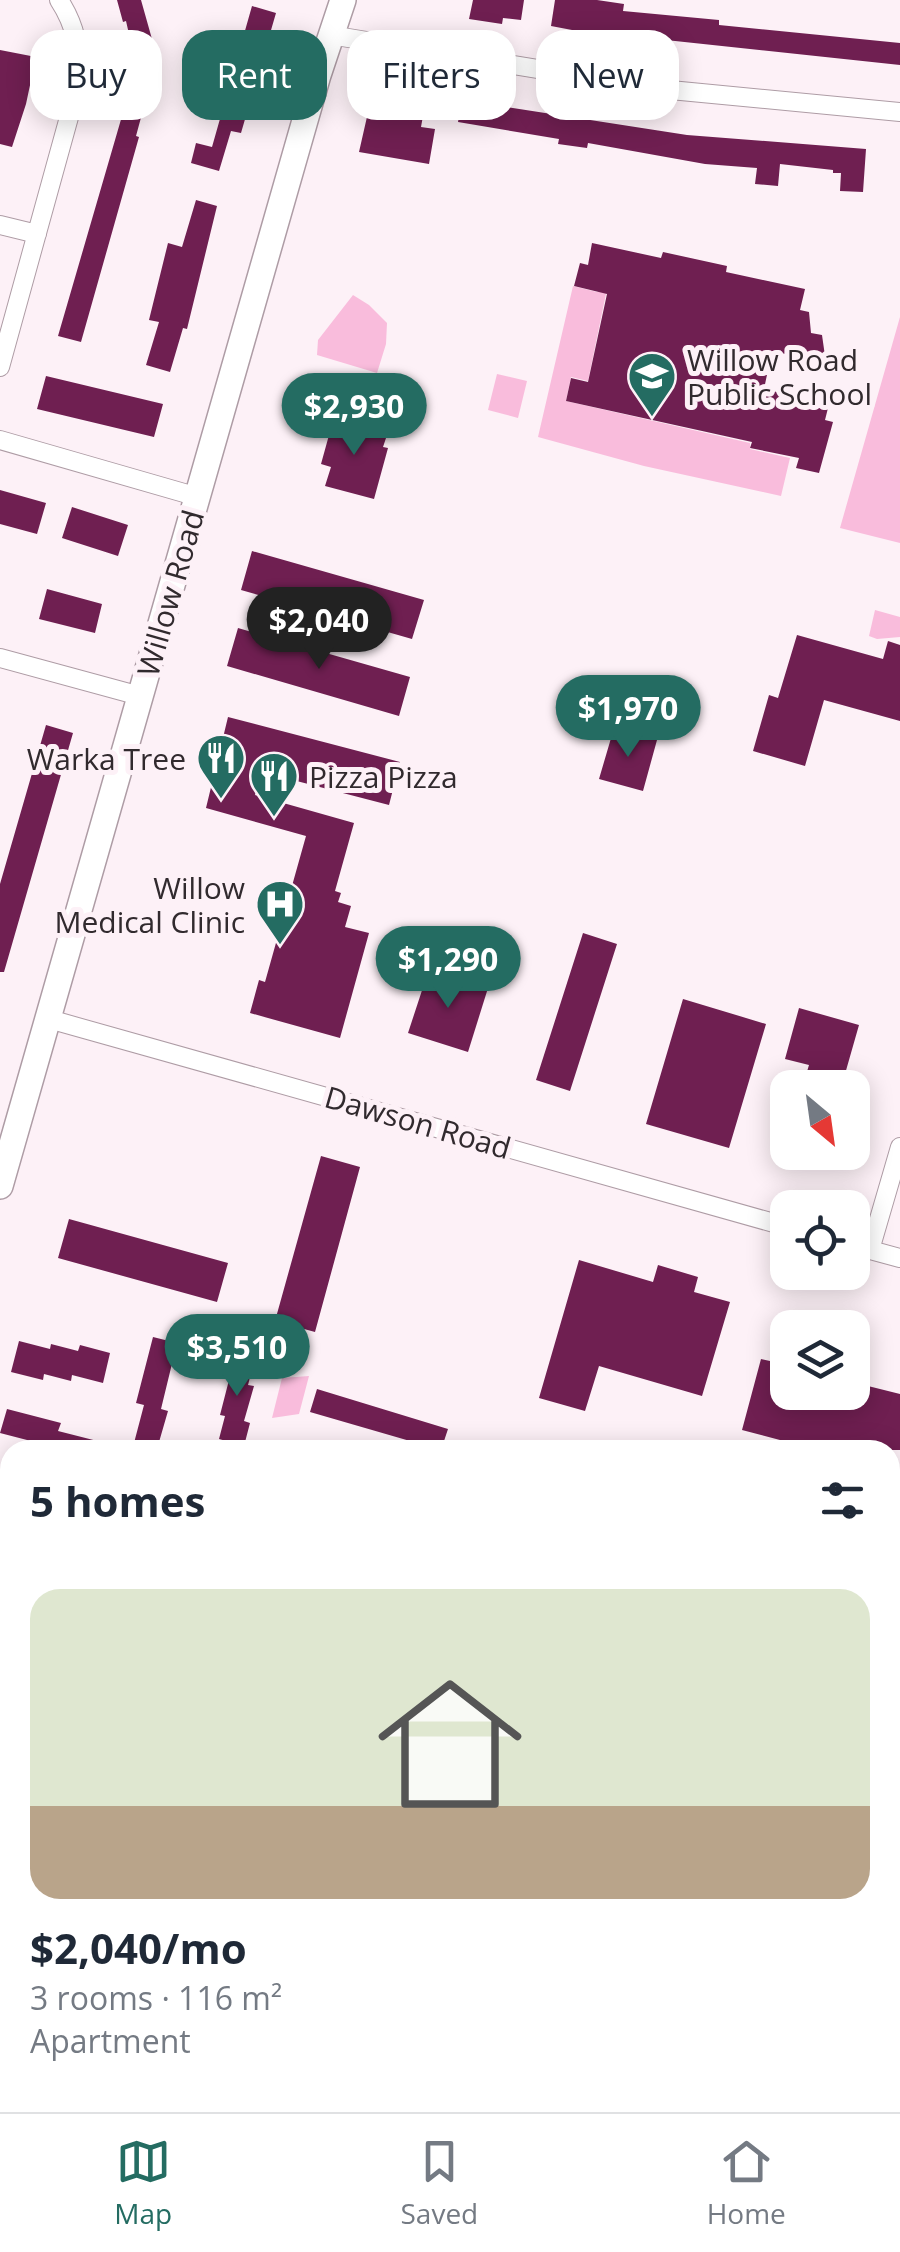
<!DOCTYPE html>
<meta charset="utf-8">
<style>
body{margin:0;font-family:"Open Sans",sans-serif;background:#f6f6f7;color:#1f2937;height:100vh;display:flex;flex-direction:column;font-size:38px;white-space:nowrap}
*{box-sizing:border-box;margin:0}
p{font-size:32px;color:#747a83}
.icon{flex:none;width:55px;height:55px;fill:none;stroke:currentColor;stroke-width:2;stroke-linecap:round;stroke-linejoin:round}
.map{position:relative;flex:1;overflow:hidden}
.panel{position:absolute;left:0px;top:1440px;width:900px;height:672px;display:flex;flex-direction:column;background:#fff;border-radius:30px 30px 0 0;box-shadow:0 5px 25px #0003}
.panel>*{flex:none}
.top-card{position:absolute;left:30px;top:30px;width:840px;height:90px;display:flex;gap:20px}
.needle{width:65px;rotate:151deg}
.controls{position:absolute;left:770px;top:1070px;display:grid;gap:20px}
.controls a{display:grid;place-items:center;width:100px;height:100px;border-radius:20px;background:#fff;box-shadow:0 5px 25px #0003;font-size:50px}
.price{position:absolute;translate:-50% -85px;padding:0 22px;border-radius:35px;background:#246c62;color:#fff;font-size:32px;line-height:65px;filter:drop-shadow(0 2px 5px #0008)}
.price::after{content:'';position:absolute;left:50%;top:60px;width:30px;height:22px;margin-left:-15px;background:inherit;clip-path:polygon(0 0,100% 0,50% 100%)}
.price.selected{background:#222;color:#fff}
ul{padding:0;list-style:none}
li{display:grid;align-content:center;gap:20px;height:530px;padding:0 30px}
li+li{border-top:2px solid #e0e1e3}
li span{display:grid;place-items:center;height:310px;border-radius:30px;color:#555}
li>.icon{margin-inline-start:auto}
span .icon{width:180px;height:180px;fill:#fffc;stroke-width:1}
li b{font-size:42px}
h2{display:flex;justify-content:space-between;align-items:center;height:120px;padding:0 30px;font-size:42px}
.tag{padding:0 35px;border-radius:30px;background:#fff;box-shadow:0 5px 25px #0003;font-size:35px;line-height:90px}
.tag.selected{background:#246c62;color:#fff}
.dock{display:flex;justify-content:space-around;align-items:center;height:140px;border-top:2px solid #e0e1e3;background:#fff;font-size:28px;color:#747a83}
.dock a{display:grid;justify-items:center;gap:5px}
.dock .selected{color:#246c62}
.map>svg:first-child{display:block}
.green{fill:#f9bcdc}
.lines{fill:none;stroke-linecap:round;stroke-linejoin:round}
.stream{stroke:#50b2a6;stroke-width:5}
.building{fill:#6f1f51}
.minor-casing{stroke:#ae9ca5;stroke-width:20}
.secondary-casing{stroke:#ae9ca5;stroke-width:28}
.minor{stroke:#fff;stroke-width:18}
.secondary{stroke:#fff;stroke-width:25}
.rail-casing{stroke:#564e52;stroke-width:9}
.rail{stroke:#fdf1f7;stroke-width:5;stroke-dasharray:15;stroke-linecap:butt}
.labels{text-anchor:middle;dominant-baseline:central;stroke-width:10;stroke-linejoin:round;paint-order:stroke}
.poi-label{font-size:30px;fill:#312a2e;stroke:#fdf1f7;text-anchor:start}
.street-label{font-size:30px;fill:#312a2e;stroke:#fdf1f7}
</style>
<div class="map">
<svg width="900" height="2112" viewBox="0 0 900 2112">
<rect width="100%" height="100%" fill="#fdf1f7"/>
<!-- green -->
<path class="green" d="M573,286l24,6 10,-3 -19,92 -17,-4 -5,24 184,42v6l40,9 -9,38 -137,-30 -106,-29z
M353,295l16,10 18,18 -1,21 -9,29 -60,-18 1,-15z
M900,317v226l-60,-15z
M497,374l30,7 -9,37 -30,-8z
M875,610l25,7v20l-23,2 -8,-3z
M309,1376l-10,38 -27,4 10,-40z
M0,1724l10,2v317l-10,-3z"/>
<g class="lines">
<!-- stream -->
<path class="stream" d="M0,2092h10"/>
</g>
<!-- building -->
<path class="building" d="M117,0h24l18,64 -22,5 -11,-48 -3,1z
M473,0h51l-3,20 -18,-2 -1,6 -33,-5z
M555,0h42l27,4 -1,7 96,9v5l181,18v22l-281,-30 -1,3 -18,-3 -1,6 -28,-4 1,-7 -21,-4z
M252,6l24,7 -35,120 -10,-2 -12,40 -28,-8 5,-20 16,4z
M0,50l36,7 -10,47 -14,43 -12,-3z
M127,82l22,6 -13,48 3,1 -58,205 -23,-6 64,-220 -4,-1z
M374,86l53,8 -6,33 14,2 -6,35 -70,-12z
M462,100l225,35 179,14 -3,43 -23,-1 1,-18h-8v-3l-53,-6 -2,22 -23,-2 2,-16 -52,-4 -117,-21 -1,5 -29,-4 1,-5 -101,-17z
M196,200l21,6 -30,123 -4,-1 -13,44 -24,-7 13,-43 -10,-2 19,-77 14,4z
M592,243l69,15 2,-6 64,14 -1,6 79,17 -5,21 9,2 2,21 11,2 4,28 -54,-12 -8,38 65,15 -4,16 8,2 -14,51 -23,-5 3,-10 -49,-10 2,-6 -186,-41 5,-23 17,4 19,-88 -33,-8 6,-23 8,2z
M46,376l117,28 -9,33 -117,-28z
M334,417l53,18 -4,12 5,1 -14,51 -49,-13 6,-19 -10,-3z
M0,490l46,13 -9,31 -37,-10z
M72,507l56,18 -10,31 -56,-18z
M252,551l172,49 -12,39 -171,-49z
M47,589l55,15 -7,29 -56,-14z
M238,628l172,49 -11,39 -172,-50z
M797,635l86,24 5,-18 12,4v76l-76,-21 -19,66 -52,-15 16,-56 9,3z
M228,717l172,45 -11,43 -127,-33 -7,23 99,28 -19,68 6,2 -3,9 13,4 -6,21 24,6 -29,105 -90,-25 9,-33 6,2 41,-146 -100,-28z
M46,725l27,8 -69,239h-4v-88z
M614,728l43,12 -14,51 -44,-12z
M583,933l34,11 -47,147 -34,-11z
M429,969l59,19 -20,64 -60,-19z
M683,999l83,25 -37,124 -83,-24z
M799,1008l60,17 -18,63h-39l7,-23 -24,-6z
M321,1156l39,11 -45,165 -40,-11z
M69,1219l159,44 -11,39 -159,-44z
M579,1260l74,22 5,-17 40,12 -4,15 36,10 -28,94 -103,-30 -14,45 -46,-13z
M153,1337l24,6 -16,66 7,2 -11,38 -23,-6 10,-38 -8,-2z
M19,1341l31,8 1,-5 27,7 2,-6 30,8 -7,30 -31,-8 -1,6 -27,-7 -1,6 -32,-8z
M231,1351l24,7 -7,27 6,1 -10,35 6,2 -6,23 -25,-7 6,-23 -5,-1 9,-35 -6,-2z
M761,1359l27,6v27h64v-10l48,12v56h-107l2,-6 -53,-14z
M317,1389l131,40 -7,21 -131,-38z
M7,1409l54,14 -3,8 55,14v5h-60l1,-3 -54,-14z"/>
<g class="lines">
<!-- minor casing -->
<g class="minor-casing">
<path id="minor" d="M330,35l330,54 240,23
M0,225l37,9
M0,367l79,-286c1,-31 -3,-55 -20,-81
M0,440l198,57
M0,658l140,38
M49,1019l739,208
M852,1245l48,13
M870,1250l30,-103"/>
</g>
<!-- secondary casing -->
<g class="secondary-casing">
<path id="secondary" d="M0,1186l318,-1111 25,-75
M0,1702l10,3
M890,1949l10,2"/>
</g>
<!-- minor -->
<use href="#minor" class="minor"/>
<!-- secondary -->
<use href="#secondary" class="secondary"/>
<!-- rail casing -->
<g class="rail-casing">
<path id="rail" d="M0,1648l10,3
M890,1889l10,2"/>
</g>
<!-- rail -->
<use href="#rail" class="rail"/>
</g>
<!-- icons -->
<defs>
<g id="school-pin" transform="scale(2.5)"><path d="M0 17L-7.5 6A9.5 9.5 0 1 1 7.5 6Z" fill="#246c62" stroke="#fdf1f7"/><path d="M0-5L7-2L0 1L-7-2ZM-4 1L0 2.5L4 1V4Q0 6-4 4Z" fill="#fff"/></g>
<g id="restaurant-pin" transform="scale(2.5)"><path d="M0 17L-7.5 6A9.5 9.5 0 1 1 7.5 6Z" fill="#246c62" stroke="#fdf1f7"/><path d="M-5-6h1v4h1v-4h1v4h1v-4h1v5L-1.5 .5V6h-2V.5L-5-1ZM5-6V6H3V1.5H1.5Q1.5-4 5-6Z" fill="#fff"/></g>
<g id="hospital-pin" transform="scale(2.5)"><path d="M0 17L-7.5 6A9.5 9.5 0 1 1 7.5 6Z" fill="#246c62" stroke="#fdf1f7"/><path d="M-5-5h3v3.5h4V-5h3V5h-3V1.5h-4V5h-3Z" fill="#fff"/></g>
</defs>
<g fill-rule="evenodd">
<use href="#school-pin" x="652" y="376"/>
<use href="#restaurant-pin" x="221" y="758"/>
<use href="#restaurant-pin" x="274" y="776"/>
<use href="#hospital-pin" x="280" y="904"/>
</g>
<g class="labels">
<!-- poi labels -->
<g class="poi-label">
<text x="687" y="359">Willow Road<tspan x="687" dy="34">Public School</tspan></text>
<text x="186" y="758" text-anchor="end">Warka Tree</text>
<text x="309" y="776">Pizza Pizza</text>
<text x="245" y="887" text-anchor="end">Willow<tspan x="245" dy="34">Medical Clinic</tspan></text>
</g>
<!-- street labels -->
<g class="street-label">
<text transform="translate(170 593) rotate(-74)">Willow Road</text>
<text transform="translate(418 1122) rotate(16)">Dawson Road</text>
</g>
</g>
</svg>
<div class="controls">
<a><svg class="needle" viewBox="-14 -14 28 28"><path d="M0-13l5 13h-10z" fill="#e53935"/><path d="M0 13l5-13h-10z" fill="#747a83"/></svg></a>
<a><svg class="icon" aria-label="locate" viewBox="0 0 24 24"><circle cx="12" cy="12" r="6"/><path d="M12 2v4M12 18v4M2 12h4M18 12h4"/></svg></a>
<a><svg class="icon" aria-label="layers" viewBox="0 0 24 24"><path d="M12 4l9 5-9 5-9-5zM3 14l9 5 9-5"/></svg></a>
</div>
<b class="price" style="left:354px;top:458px">$2,930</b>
<b class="price selected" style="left:319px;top:672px">$2,040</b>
<b class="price" style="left:628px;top:760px">$1,970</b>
<b class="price" style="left:448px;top:1011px">$1,290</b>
<b class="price" style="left:237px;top:1399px">$3,510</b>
<div class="top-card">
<a class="tag">Buy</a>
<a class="tag selected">Rent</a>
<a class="tag">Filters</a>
<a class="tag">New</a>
</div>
<section class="panel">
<h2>5 homes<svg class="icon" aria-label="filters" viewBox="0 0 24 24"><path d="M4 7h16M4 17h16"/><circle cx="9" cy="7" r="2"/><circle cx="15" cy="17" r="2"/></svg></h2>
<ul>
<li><span style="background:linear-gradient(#dfe7d0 70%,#b9a48a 0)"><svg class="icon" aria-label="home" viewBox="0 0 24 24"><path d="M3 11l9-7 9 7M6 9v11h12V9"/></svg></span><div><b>$2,040/mo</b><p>3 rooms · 116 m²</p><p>Apartment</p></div></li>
</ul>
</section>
</div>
<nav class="dock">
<a class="selected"><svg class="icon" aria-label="map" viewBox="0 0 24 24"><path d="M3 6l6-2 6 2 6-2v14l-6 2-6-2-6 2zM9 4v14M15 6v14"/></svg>Map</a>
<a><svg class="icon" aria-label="saved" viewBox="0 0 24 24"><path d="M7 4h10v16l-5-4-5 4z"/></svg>Saved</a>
<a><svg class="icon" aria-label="home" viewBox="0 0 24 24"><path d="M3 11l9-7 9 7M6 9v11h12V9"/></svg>Home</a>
</nav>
